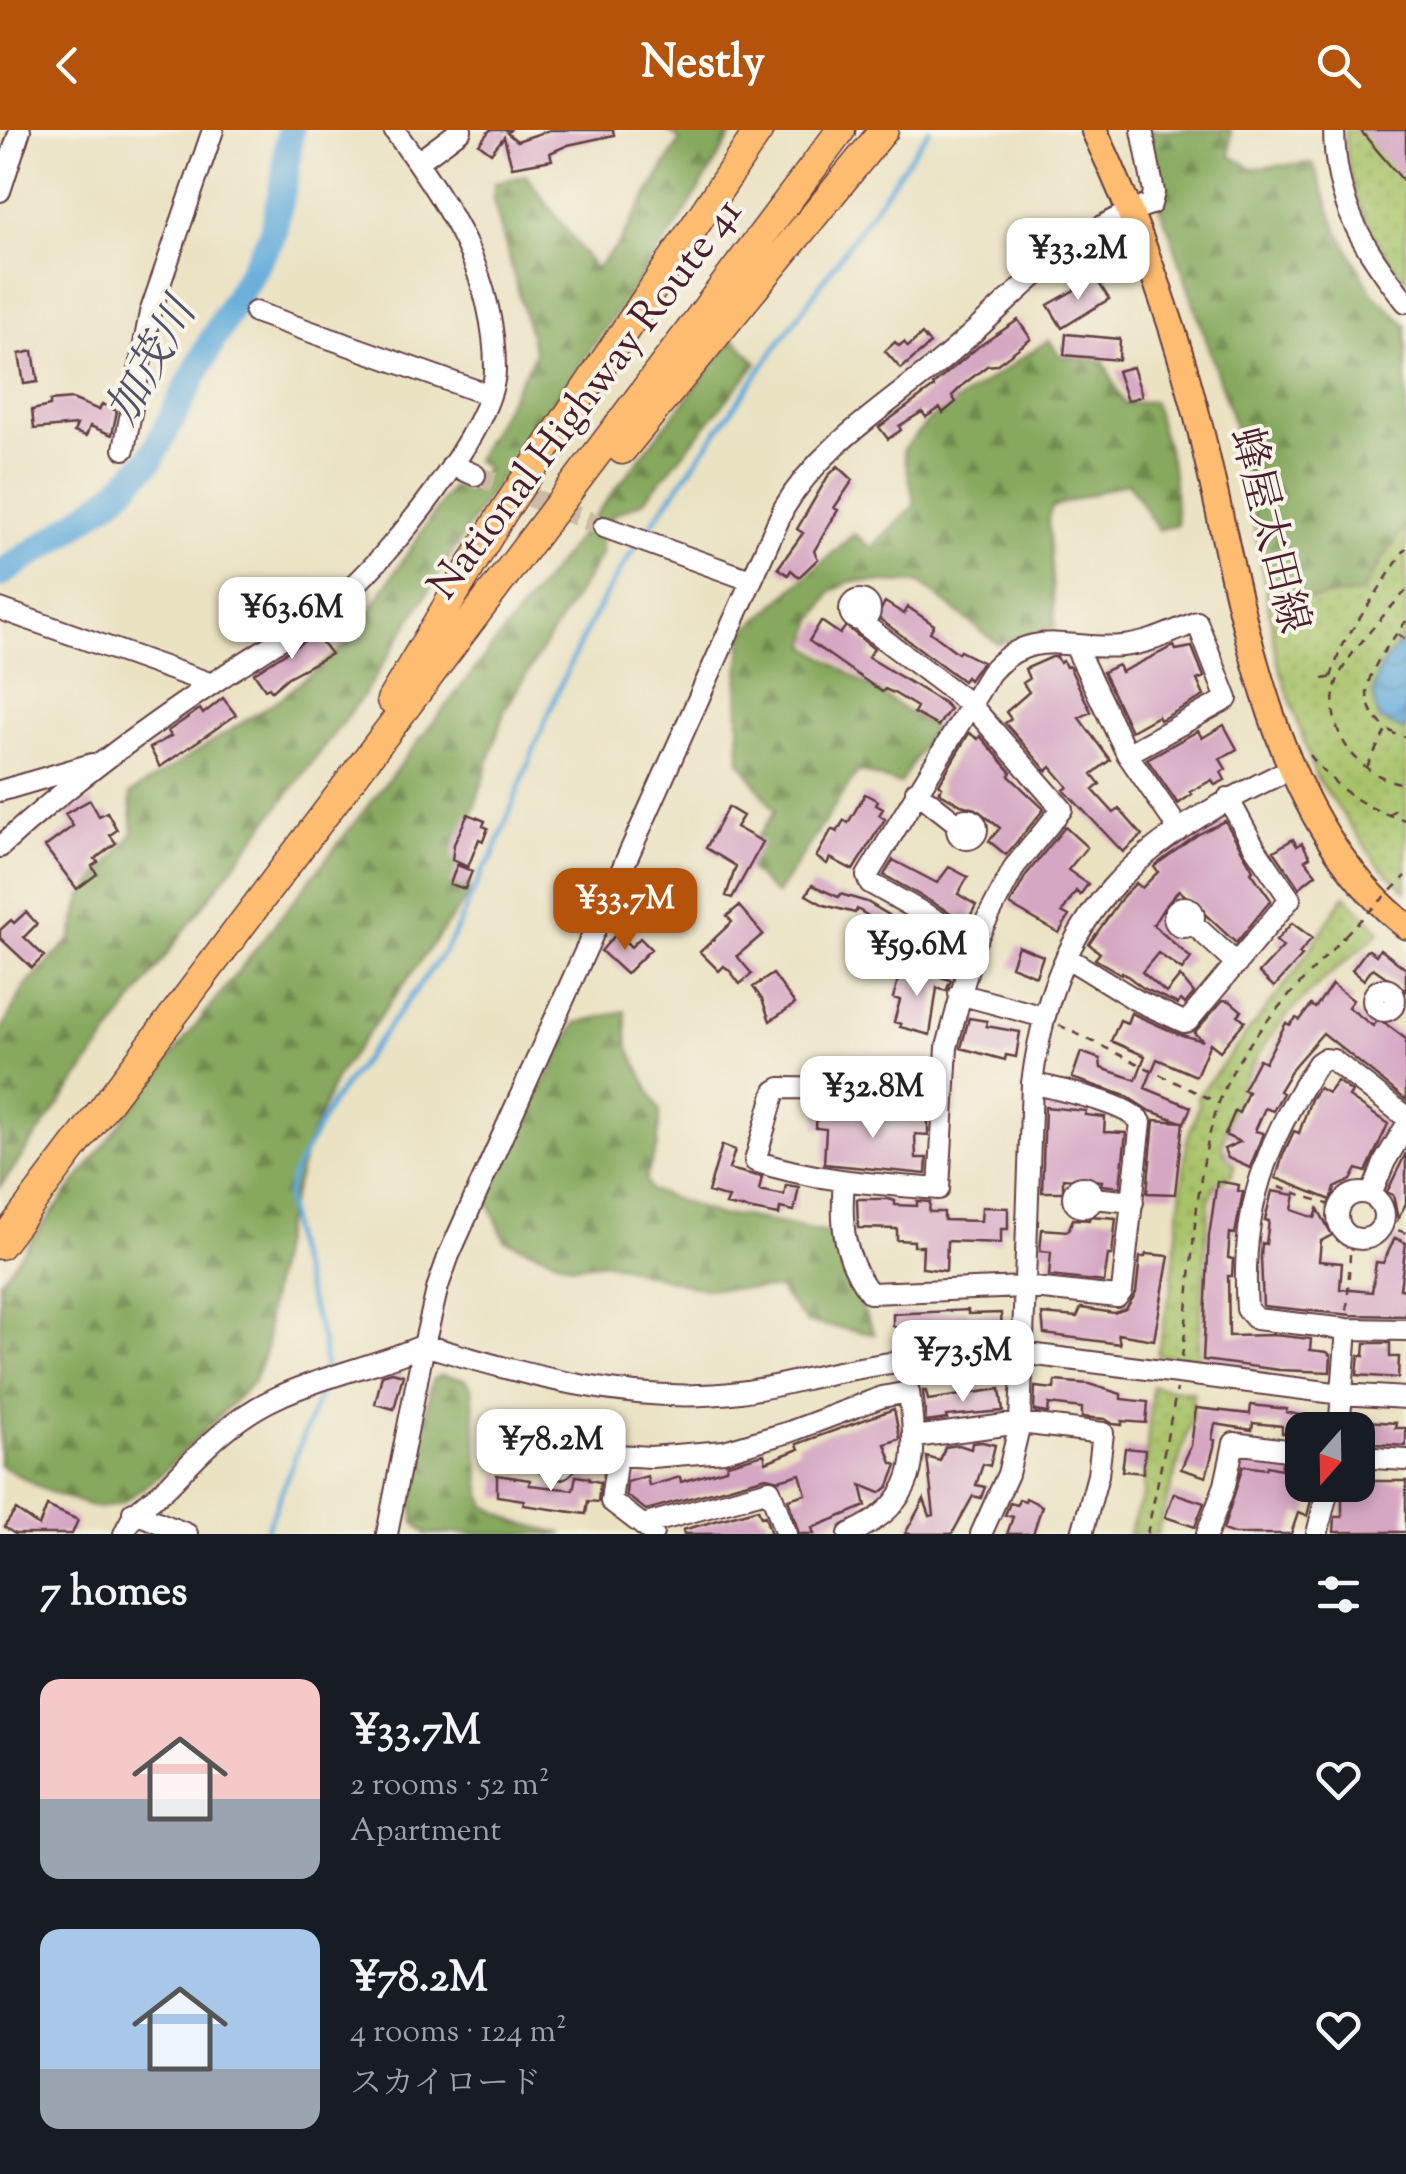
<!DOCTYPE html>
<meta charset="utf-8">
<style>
body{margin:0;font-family:"Sorts Mill Goudy","Noto Serif JP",serif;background:#242831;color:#f1f3f6;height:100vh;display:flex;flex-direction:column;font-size:38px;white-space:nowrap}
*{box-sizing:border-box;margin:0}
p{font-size:32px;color:#9ea1a6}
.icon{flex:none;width:55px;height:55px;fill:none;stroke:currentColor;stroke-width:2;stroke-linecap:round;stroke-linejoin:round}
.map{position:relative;height:1404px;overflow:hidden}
.drawer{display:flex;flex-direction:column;background:#171b24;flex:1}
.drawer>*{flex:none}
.needle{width:65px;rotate:200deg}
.tools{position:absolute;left:1285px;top:1282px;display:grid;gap:20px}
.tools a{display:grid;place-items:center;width:90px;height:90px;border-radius:20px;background:#171b24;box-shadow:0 5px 15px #0003;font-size:50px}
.price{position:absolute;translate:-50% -85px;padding:0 22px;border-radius:20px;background:#fff;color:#222;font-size:32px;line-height:65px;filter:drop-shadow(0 2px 5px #0008)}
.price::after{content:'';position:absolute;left:50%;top:60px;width:30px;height:22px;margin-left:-15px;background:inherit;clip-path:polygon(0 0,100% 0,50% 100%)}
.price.on{background:#b45309;color:#fff}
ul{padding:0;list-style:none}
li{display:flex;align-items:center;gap:30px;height:250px;padding:0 40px}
li span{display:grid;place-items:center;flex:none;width:280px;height:200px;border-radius:20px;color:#555}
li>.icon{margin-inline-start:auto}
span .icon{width:120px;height:120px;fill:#fffc;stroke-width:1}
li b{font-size:42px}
h2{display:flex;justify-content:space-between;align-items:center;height:120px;padding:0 40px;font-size:42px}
header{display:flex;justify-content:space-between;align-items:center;height:130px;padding:0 40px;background:#b45309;color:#fff;font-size:45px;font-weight:800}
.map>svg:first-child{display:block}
.forest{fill:url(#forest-firs);stroke:#686444;stroke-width:2.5}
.park{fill:url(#park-dots);stroke:#79714a;stroke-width:2.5}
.water{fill:url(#water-waves);stroke:#566682;stroke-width:2.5}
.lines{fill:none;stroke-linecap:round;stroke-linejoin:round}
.stream{stroke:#62acda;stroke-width:5}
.river{stroke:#62acda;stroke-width:28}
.building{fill:#d5a7c3}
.minor-tunnel{stroke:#cbbba4;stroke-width:20;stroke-dasharray:20 10;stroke-linecap:butt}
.minor-casing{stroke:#623c42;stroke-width:24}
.major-casing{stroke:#623c42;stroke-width:29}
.highway-casing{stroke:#623c42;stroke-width:31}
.path{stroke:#623c42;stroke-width:2.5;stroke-dasharray:8 8;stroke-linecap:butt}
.minor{stroke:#fff;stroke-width:20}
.major{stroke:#febc70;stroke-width:25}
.highway{stroke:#febc70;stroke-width:28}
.path-bridge{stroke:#623c42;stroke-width:2.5;stroke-dasharray:8 8;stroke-linecap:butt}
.labels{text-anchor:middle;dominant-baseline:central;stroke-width:8;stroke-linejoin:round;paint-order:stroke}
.street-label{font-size:42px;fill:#4a1f2b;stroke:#f7f3e8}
.water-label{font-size:45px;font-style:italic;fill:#525068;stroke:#f7f3e8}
</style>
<header><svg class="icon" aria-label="back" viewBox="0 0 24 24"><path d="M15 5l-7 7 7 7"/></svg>Nestly<svg class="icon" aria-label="search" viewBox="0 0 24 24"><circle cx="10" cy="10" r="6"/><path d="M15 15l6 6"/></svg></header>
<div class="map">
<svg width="1406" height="1404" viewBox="0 0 1406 1404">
<defs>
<pattern id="forest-firs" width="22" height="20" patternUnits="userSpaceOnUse" patternTransform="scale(2.5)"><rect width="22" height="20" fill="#86a95d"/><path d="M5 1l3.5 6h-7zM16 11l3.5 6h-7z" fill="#70894d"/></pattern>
<pattern id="park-dots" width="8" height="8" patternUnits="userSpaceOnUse" patternTransform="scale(2.5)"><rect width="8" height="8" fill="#a8c369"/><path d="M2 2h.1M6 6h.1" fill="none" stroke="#92a75b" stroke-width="1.8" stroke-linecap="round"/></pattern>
<pattern id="water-waves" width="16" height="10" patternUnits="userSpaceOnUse" patternTransform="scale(2.5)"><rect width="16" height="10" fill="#62acda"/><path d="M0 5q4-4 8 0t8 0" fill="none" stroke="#538bb1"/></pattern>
</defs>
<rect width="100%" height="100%" fill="#f7f3e8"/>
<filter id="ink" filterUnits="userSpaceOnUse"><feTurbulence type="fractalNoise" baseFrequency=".01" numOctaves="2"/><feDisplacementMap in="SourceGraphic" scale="20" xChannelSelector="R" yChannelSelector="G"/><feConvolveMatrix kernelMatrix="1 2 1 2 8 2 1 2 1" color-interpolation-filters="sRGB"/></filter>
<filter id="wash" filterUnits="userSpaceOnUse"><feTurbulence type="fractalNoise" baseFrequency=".0048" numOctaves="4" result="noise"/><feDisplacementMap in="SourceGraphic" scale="40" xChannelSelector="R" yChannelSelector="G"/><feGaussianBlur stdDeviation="2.25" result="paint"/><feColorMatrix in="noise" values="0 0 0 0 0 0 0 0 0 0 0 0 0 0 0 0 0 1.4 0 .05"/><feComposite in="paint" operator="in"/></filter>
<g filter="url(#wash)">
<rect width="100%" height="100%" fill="#ebe2c2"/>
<!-- forest -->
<path class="forest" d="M667,0h68l-59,97 -192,275 -119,191 -185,243 -180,251v-154l24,-45 47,-49 11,-42 51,-64 -3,-39 154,-98 65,-54 103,-156 15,7 19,-24 -11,-9 60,-106 -42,-155 2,-16 31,-8 69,94 23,-24 62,-105z
M1126,0h105l-1,26 23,12 60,-5 24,66 36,65 33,31v199l-45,69 -93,10 -27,-158 -72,-215z
M734,208l23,25 -113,138 -31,14 -12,21v19l-96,154 -44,142 8,36 -2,10 -131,180 -28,66 -25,87 -15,81 -1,35 -13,35 -95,95 -37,27 -23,5 -48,-15 -51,-28v-184l179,-234z
M1049,210l11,16 43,5 21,43 29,-3 19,65 5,58 -19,6 -30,-48 -76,25 -4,11 7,109 -57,17 -78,-61 -69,-2 -20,11 -18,30 -6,24 126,82 -33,56 -42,-13 -82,124 -35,-34 34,-50 -35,-50 -2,-76 5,-52 111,-99 18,14 43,-43 -12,-55 27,-31z
M625,881l3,35 32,66 -3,35 -12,32 5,11 70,26h24l83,17 10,6v12l37,83 -68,-12 -28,-33 -77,-1 -97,-26 -30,4 -69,-26 -20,-46 91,-171z
M441,1245l23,4 8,9 9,105 5,13 31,16 47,12h-138l-11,-11 -3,-38 20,-105z"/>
<!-- park -->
<path class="park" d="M1345,0h61v151c-39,-47 -59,-89 -61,-151z
M1406,394v367l-29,-28 -61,-86 -39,-117 -9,-57 93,-10z
M1345,765l35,36c-18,19 -40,34 -60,52 -47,41 -89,103 -98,166l13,17 -3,9 -17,10 -6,16 -11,160 -41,-6 14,-67 16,-148 12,-35 -2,-8 100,-128z
M1152,1256l41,6 -1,26 -35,116h-29l15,-38z"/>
<!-- water -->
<path class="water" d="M1406,505v93l-3,2 -23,-10c-17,-39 3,-55 26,-85z"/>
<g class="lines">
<!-- stream -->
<path class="stream" d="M644,405l285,-405
M325,1242l-2,-30 -31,-100 -5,-44 5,-21 38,-72 109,-146 15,-24 30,-67 8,-10c42,-107 79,-219 146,-314
M265,1404l57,-146"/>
<!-- river -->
<path class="river" d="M0,444l61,-39 56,-42 33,-33 63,-121 59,-103 13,-60 5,-46"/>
</g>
<g id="blocks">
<!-- building -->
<path class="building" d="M490,0h20l-3,3 10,8 33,-11h63l1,5 -46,10 -18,8 2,7 -40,7 -8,-30 -13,16 -12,-9z
M1360,0h46v54l-25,-29z
M1096,148l13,21 -47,29 -14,-23z
M1018,190l13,19 -35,26 -9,1 -23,18 -12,12 4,6 -13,11 -3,-5 -14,9 -4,-5 -23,14 2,4 -13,9 -9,-12 55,-40 -1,-2 45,-38z
M922,204l8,10 -29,25 -16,-18 10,-9 4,4 5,-4 4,5z
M1066,204l54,5 -1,21 -55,-5z
M33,221l5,31 -14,2 -5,-30z
M1133,237l9,29 -15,5 -10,-30z
M72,269l27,11 3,-6 15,7 -5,24 -22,-9 -4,10 -12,-4 3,-7 -43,4 -2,-19 18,-4v-5z
M838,336l15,14 -19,28 4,2 -24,41 4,8 -19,18 -8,-7 -3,5 -10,-7 25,-35 -6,-4 31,-53z
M885,472l19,12 4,-7 26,18 -4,7 28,21 2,-2 22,11 -13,18 -3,-3 -3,4 -86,-64z
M821,491l19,13 6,-8 28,23 -6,8 76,46 6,6 -12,17 -24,-13 3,-6 -23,-14 -9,-4 -3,3 -73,-51z
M315,504l16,20 -43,23 -16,14 -3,-4 -4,2 -11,-16z
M1174,516l2,4 16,-3 12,30 -7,3 7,16 -44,24 -2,-4 -27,15 -28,-59 15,-7 3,7z
M1052,527h5l3,6 3,-2 3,6 3,-1 22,46 -12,6 31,42 -18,14 8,10 -7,6 21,23 5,-4 23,26 -19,17 -59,-62 4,-3 -17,-20 -4,4 -42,-48 6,-4 -5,-7 23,-20 -6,-9 6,-4 -4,-10z
M223,568l13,17 -76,52 -10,-19 21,-12 -3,-5 32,-22 3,5z
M1224,595l13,24 -17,10 6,10 -5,3 4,8 -10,5 -3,-5 -22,12 2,2 -14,10 -31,-45 51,-28 4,7z
M969,603l9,6 2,-3 31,36 -2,4 35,33 -38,46 -17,-14 11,-13 -24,-19 -15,-4 -22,-13 3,-5 -3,-3z
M865,664l13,7 -2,4 7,4 -4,6 6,4 -32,51 -23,-12 -3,6 -11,-7 16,-28 5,3 7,-12 4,3z
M90,670l9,16 8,-4 10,18 -7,5 6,8 -21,16 3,3 -6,4 5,8 -20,15 -32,-42 28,-21 -8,-12z
M728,677l15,9 -7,11 27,15 -31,56 -6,-2 10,-30 -30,-18z
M468,684l17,7 -2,5 5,2 -5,13 -4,-2 -11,28 -16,-7 2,-16z
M1225,691l28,49 -2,2 20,28 -35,43 -57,-53 -16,19 -10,16 38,33 -9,12 -24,-17 -16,19 24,21 14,-17 14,17 -9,11 -4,-4 -3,4 -35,-16 -21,-16 -1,2 -26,-15 5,-6 -11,-9 34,-48 13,-13 6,5 16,-16 -4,-5 3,-3 40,-29z
M1065,697l22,20 -19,23 20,14 -8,11 -4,-4 -14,21 7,4 -10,17 -49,-28 16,-30z
M1293,709l4,7 5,-3 8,14 -5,3 11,14 -17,14 -25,-37z
M893,730l44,23 12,-16 19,10 -10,17 18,11 -9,17 -83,-47z
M457,735l15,6 -7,18 -15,-5z
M812,755l26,12 2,-3 27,8 22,13 -6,10 -26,-16 -2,4 -31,-8 -18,-10z
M739,776l24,28 -26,22 15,18 -12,10 -10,-13 -6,-5 -5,5 -19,-19 32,-30 -5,-6z
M26,782l11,12 -13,13 20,19 -12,12 -32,-30v-8l11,-10 3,3z
M894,790l14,9 -4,6 28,8 -5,14 -41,-24z
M1292,793l20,15 -13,16 3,2 -28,31 -15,-14 24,-26 -7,-6z
M617,803l14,14 9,-9 11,11 -25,25 -25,-23z
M1018,816l25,10 -7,20 -25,-10z
M1380,819l26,20v22l-33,-23 -9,12 -12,-10 14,-19 3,-1 7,5z
M902,836l49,14 -5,11 -9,-3 -7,47 -30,-8 1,-3 -7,-2 6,-22 -7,-2z
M773,844l22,30 -25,17 -8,-22 -9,-12z
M1332,854l21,16 -5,7 25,19 6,-7 27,20v61l-83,-67 -29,33 -15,25 4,2 -10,18 -8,-3 -10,23 8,2 -13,35 -22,-10 -4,-9 16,-7 -15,-7 10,-24 4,2 9,-21 -5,-2 16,-31 6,3 21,-39 4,2 6,-7 4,2 11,-15 4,3z
M1223,870l7,1 12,10 -4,4 7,6 -25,30 -10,-8 -14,33 -39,-17 -12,29 46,19 -7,16 -36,-13 -22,-14 -54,-18 9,-26 19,7 1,9 35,12 9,-24 -34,-15 9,-21 7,3 4,-10 47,21 25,7 -9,-8z
M969,888l18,3 -1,5 34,6 -4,25 -10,-2 -1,5 -44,-12z
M1337,951l15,11 -3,5 39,27 -22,48 -9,-3 -6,11 -16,8 -4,12 -55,-22 7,-23 11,-24 5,2 12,-34 8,-11 9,5z
M1045,977l41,4 -1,4 20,2 -1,15 22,1 -6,54 -19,-2 1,-4 -39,-3v14h-21z
M817,981l111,7v17l-13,-1 1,24h11l-1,16 -102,-10 2,-35 -10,-1z
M1154,990l29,2 -8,72 -28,-1z
M722,1015l13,5 -6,19 33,8 -3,13 25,5 2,-10 13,2 -5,24 -14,-3 -1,7 -53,-10 3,-7 -21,-6z
M1406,1023v50l-8,16 -5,-24 -6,-3z
M1217,1051l22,4 -1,6 5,1 -8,42 -5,-1 -2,25 5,1 -1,17h-4l1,60 45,-1 37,4 -1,11 17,2 4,4 -1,16 -51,-2 -76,-10 6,-124z
M1272,1061l23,4 -3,15 23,8 3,-9 14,26 -11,6 -2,20 23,2 -2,26 32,3 4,-30 7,1 12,-25 11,5 -6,46 6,1v26l-54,-1 -89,-9 -2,-49 1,-14 4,1 3,-23 -4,-1z
M857,1069h31l7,2v4l22,1v-5l13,1 -1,10h15v8l37,1 1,-14 26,1v21h-7v14l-54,-2 -1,30 -24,-3 1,-22h-9v-5l-17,-1v-11l-39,-1z
M1090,1086l26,2 -4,37h-4l-4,27 -55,-6 2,-24 -11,-1 2,-22 26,2 5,-12 16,1z
M1146,1124l23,2 -15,84 -36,-6 2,10 -76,-10 -2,-20 35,3 4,-9 33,5 12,-4 10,-16 4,-36h5z
M968,1180v4l33,-1 1,19 -90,4 -13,-2v-6l-6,-2v-12z
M1365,1213h25v14h9l-1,21 -41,-3 2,-20 5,1z
M392,1242l11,3 -9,34 -19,-5 7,-29z
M1055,1251l34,3 32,10v5l27,3 -2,21 -24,-2v4l-9,-1 -8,-5 -23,-2v-9l-33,-4 -1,9 -14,-2 1,-24 19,2z
M1000,1259l3,22 -57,5 1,3 -21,3 -3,-31h3l2,9z
M1251,1275l36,4 -1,3 40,9 -1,9h-23v8l-20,-5v-7l-29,-3 -1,7 -37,-6 -3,15 3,1 -1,7 -8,30 -25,-8 10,-23 5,-38 54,6z
M894,1279l6,30 -15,5 7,19 5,2 -8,21 -9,7 -19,-8 5,21 -54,22 2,6h-15l-11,-35 18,-5 -6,-20 -21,6 -13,-3 -120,33 -20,-15 1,-13 20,-6 2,10 31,-9 1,5 45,-13 1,-5 37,-10 2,8 33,-13 -2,-5z
M1364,1291l32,2 -1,5h11v18l-48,-3v-19l6,1z
M982,1312l13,3 -5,21 -7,-2 -7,21 9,2 -4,11 -8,-2 -21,38h-47l19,-35 6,17 4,-1 -7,-58 13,4 5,-14 14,-2 12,4 1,-6z
M1125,1318l20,2 -2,23 -21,-2z
M1282,1333l11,2 -2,7 11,2v11h13l-8,31 -9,-3 -7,21h-57l-11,-4 20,-64 23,3 1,-3 14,3z
M497,1345l33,5 -1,5 44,5 3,-14 13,2v2l11,2 -2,20 -10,-1 -2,13 -63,-9 1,-5 -27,-4z
M1358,1351h48v51h-72l1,-15h7v-32h16z
M1174,1363l30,10 -9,24 -30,-10z
M1026,1368l16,8 -9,28h-26l6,-17 -8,-2 5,-12 7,2 2,-6 6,2z
M47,1376l31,14 -6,14h-57l-11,-7 12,-17 23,16z
M758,1379l3,8 4,-1 6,18h-87l-1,-4z"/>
</g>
</g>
<g filter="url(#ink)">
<use href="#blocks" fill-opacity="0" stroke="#623c42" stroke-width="2.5"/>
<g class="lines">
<!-- minor-tunnel -->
<path class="minor-tunnel" d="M475,345l129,52"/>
<!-- minor casing -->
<g class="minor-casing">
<path id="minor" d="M1334,0c1,73 28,117 72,172
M418,32l43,-32
M0,61l20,-61
M255,182l234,83
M124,319l26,-136 63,-183
M452,335l23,10
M604,397l146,53
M850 480a10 10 0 1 1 20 0a10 10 0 1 1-20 0Z
M0,479l212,75
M863,489l3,7 104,78 92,105 -47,57 -40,76 -28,105 -8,142c-63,-5 -124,-8 -184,-28l20,-70 5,-3 77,1 86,-10
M1075,516l52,108 51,74
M0,661l92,-27
M916,661l42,33
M957 699a10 10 0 1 1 20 0a10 10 0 1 1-20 0Z
M0,717c68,-63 145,-118 222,-170 39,-26 82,-50 119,-80 44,-35 155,-172 154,-228 0,-94 -47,-166 -101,-239
M1174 787a10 10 0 1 1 20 0a10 10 0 1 1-20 0Z
M1192,793l45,41
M975,812l-105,-59 -3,-7 123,-203c41,-48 80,-22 132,-27 27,-2 51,-15 75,-24l30,77 -100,55
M1066,827l70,43 48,22 4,-1 102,-122 -35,-51 -27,-50
M1373 870a11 11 0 1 1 22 0a11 11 0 1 1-22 0Z
M959,864l85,23
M1406,987l-73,-57 -9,-1 -6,4c-53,79 -78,150 -71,246l9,10 91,10 59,1
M844,1052c-4,43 0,77 26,111l155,-6 92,10 5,-6 19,-169c-17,-20 -82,-32 -109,-39
M1073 1067a10 10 0 1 1 20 0a10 10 0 1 1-20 0Z
M1338 1086a23 23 0 1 1 46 0a23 23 0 1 1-46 0Z
M1371,1065l14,-34 21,-35
M1093,1068l40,4
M424,1215c103,30 208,61 316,47 33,-4 66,-14 98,-20 61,-12 121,-20 183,-19l321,41 64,4
M1339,1300l8,-101
M915,1307l105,-14 83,10 -5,42 -16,59
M545 1328a11 11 0 1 1 22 0a11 11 0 1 1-22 0Z
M565,1322l86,5 73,-6 65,-19 93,-35 27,-5c9,69 10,110 -60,142
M617,1326l-6,45 42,32
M1358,1327l48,3
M133,1382l54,22
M643,1395l127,-35 16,44
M124,1404c14,-32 24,-28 46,-50 32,-34 65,-68 108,-87 47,-22 99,-31 146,-52
M387,1404l37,-189 14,-59 11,-31 335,-747c38,-65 110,-106 166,-155 61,-52 122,-124 201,-149l3,-12 -12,-62
M981,1404l27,-60 12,-51 12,-340c23,-176 106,-243 259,-314
M1207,1404l18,-49 9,-42 68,9
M1317,1404l12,-49"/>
</g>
<!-- major casing -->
<g class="major-casing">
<path id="major" d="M1094,0c42,90 76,181 101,278 44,168 65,403 211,518"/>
</g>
<!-- highway casing -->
<g class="highway-casing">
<path id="highway" d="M622,320l262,-320
M391,570l111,-186 257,-384
M0,1115l841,-1115"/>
</g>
<!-- path -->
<path class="path" d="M1406,461c-18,19 -57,62 -67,85 -21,49 18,102 67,108
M1406,491c-30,41 -67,82 -6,116l6,-1
M1398,504l8,6
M1331,547l11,-32 64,-97
M1323,549l15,-3
M1310,625c24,32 57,56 96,65
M1367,637l19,-37
M1389,684l6,-4h11
M1059,895l159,78
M1279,1057l60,21
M1383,1095l23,8
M1347,1180l4,-73
M1182,1227c11,-82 11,-199 44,-272 26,-58 78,-103 119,-150
M1147,1404l30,-145"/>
<!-- minor -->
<use href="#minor" class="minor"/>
<!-- major -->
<use href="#major" class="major"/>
<!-- highway -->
<use href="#highway" class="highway"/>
<!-- path-bridge -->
<path class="path-bridge" d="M1345,805l61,-59"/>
</g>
</g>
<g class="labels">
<!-- street labels -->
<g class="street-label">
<text transform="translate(587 270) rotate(-53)">National Highway Route 41</text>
<text transform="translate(1267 401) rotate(76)">蜂屋太田線</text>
</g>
<!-- water labels -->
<g class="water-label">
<text transform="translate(154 233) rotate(-61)">加茂川</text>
</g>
</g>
</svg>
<div class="tools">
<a><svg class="needle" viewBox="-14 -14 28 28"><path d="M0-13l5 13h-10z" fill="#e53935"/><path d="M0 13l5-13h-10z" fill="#9ea1a6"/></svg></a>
</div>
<b class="price" style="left:1078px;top:173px">¥33.2M</b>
<b class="price" style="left:292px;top:532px">¥63.6M</b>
<b class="price on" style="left:625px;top:823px">¥33.7M</b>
<b class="price" style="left:917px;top:869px">¥59.6M</b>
<b class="price" style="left:873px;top:1011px">¥32.8M</b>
<b class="price" style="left:963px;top:1275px">¥73.5M</b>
<b class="price" style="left:551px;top:1364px">¥78.2M</b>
</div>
<section class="drawer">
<h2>7 homes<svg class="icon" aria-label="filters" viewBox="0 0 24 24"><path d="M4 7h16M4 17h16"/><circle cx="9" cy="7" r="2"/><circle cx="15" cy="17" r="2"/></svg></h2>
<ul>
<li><span style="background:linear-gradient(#f6c9c9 60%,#9aa5b1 0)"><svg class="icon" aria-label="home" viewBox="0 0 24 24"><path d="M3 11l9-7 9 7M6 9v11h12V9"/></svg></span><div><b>¥33.7M</b><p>2 rooms · 52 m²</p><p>Apartment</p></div><svg class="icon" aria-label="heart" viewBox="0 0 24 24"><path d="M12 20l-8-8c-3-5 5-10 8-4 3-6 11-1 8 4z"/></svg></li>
<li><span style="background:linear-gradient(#a9c7e8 70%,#9aa5b1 0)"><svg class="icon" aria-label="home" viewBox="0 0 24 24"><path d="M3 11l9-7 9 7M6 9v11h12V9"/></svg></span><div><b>¥78.2M</b><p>4 rooms · 124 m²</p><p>スカイロード</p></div><svg class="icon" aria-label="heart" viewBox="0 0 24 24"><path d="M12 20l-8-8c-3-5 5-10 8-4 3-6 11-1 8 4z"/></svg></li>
</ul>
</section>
